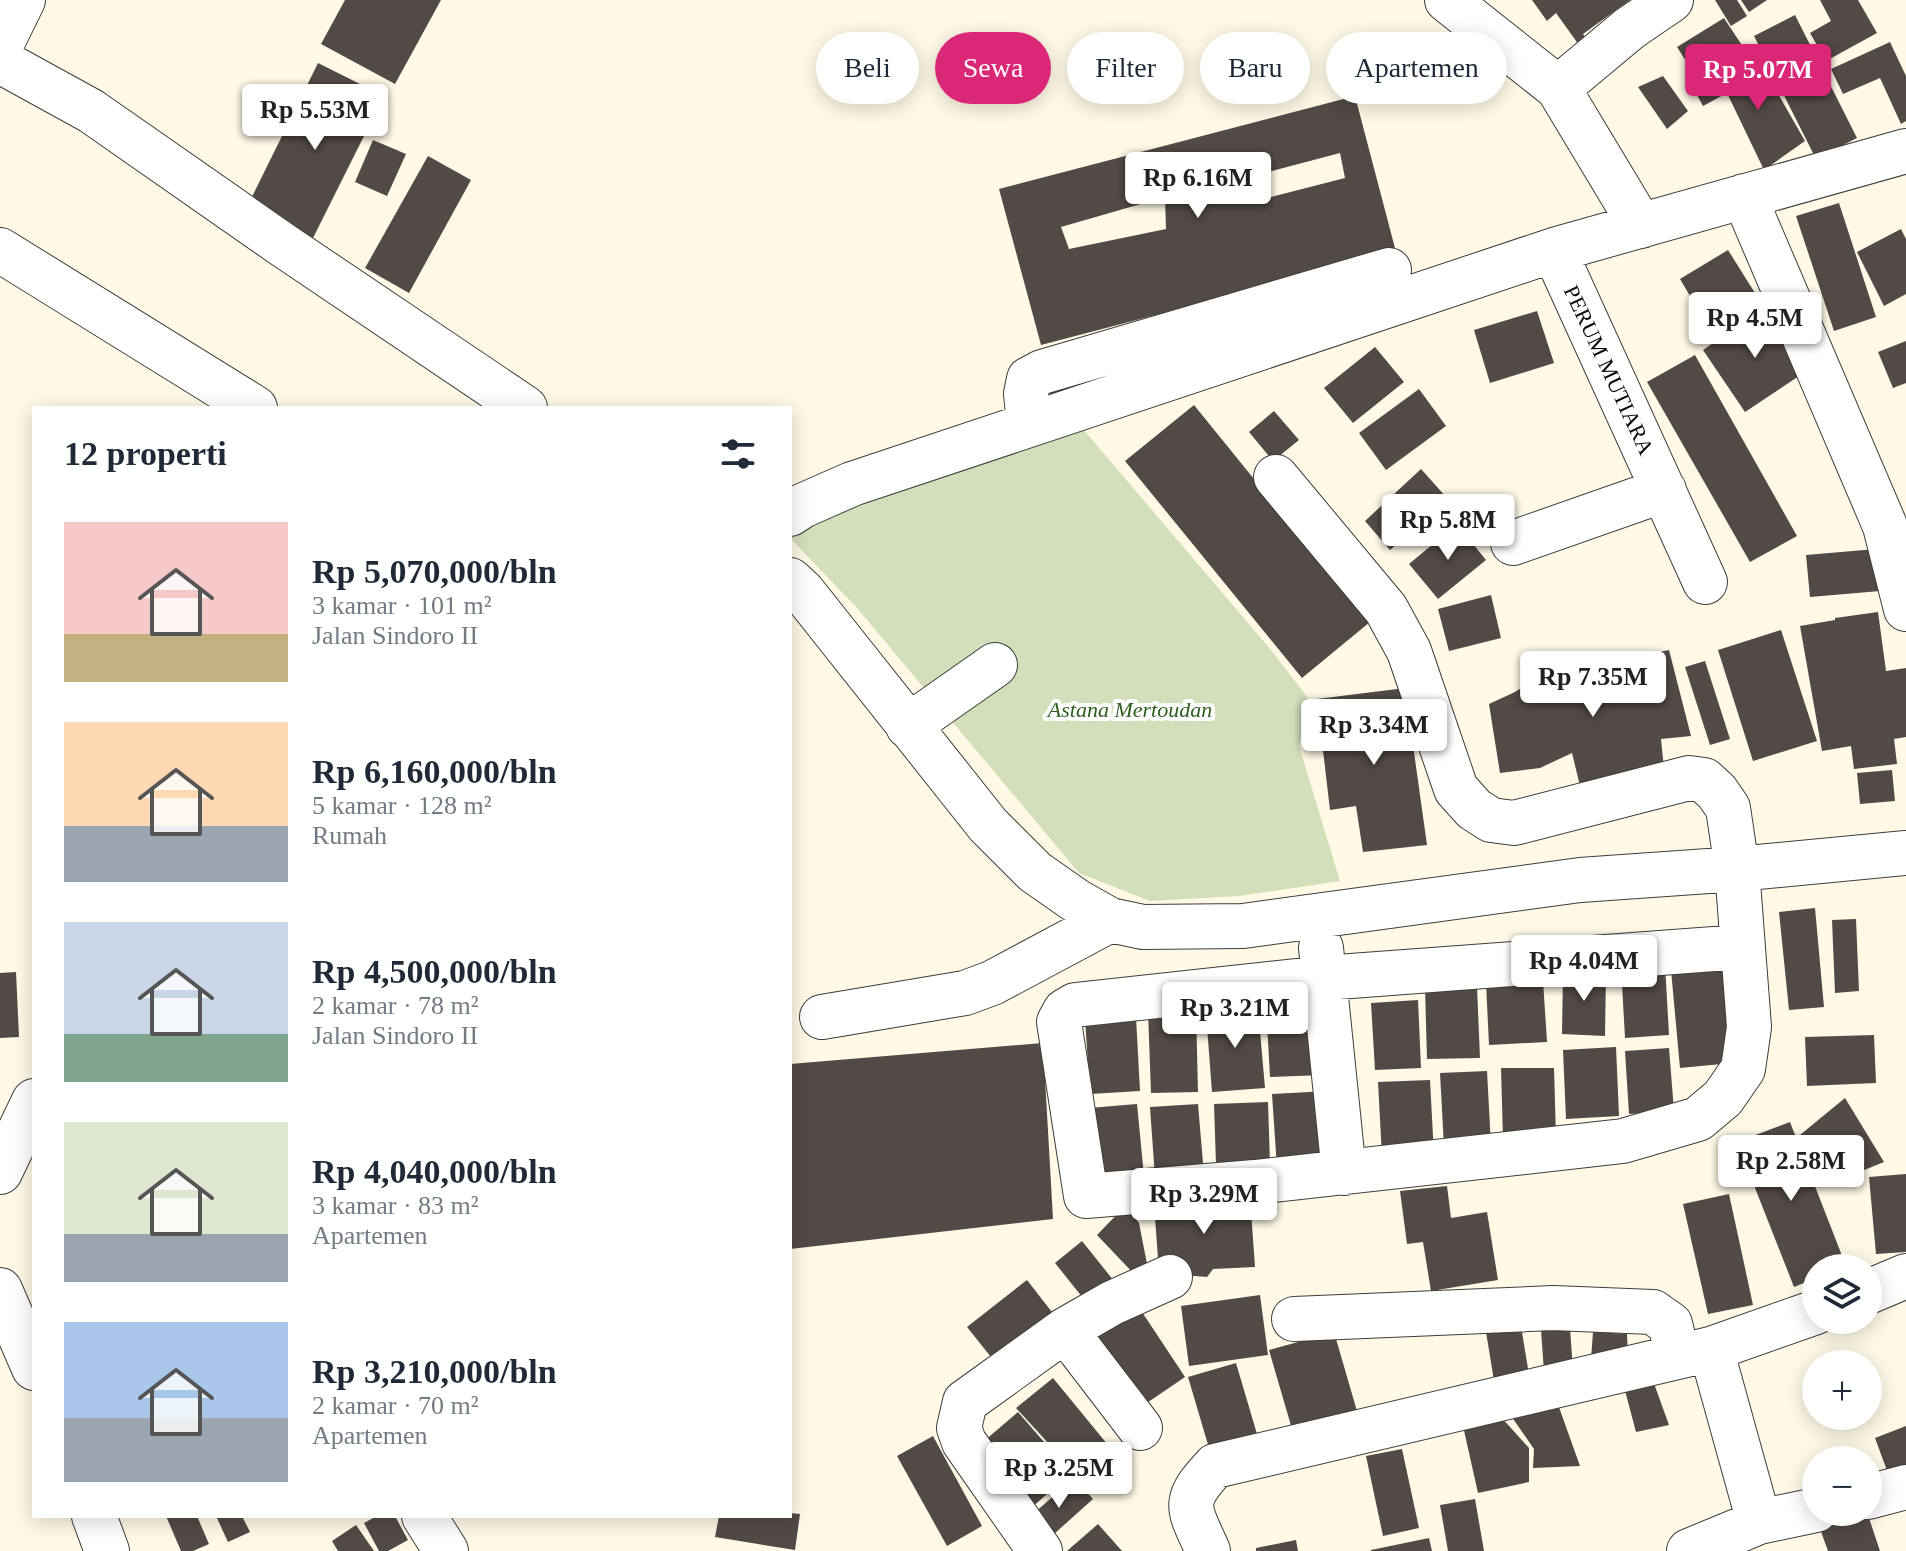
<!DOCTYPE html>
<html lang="id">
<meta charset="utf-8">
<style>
body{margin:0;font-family:"Times New Roman",serif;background:#f6f6f7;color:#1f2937;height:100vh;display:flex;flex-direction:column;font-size:30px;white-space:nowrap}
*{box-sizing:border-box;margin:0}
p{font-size:26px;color:#747a83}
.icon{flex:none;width:44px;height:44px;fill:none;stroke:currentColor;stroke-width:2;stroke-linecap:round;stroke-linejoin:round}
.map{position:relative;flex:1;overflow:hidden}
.panel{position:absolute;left:32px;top:406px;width:760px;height:1112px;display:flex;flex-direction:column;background:#fff;border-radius:0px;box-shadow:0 4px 20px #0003}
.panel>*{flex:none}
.guide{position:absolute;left:816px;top:32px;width:760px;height:72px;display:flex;gap:16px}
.buttons{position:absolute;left:1802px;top:1254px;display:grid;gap:16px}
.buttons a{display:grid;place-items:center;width:80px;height:80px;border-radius:50%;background:#fff;box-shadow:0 4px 20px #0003;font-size:40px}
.price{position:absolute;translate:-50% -68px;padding:0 18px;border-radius:8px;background:#fff;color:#222;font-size:26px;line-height:52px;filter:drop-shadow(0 2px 4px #0008)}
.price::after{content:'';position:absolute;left:50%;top:48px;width:24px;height:18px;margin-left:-12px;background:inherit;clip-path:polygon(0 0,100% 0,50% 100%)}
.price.selected{background:#db2777;color:#fff}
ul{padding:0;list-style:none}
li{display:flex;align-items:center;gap:24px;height:200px;padding:0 32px}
li span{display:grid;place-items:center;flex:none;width:224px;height:160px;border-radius:0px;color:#555}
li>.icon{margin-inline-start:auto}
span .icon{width:96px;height:96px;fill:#fffc;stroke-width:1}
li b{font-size:34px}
h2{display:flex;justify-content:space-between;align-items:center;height:96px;padding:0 32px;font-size:34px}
.chip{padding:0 28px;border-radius:36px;background:#fff;box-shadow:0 4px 20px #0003;font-size:28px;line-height:72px}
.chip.selected{background:#db2777;color:#fff}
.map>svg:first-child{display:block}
.cemetery{fill:#d3deba}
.building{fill:#524a46;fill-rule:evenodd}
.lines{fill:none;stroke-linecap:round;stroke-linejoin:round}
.minor-casing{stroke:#3d3d3d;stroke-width:46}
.minor{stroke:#fff;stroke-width:44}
.labels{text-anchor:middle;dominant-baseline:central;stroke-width:8;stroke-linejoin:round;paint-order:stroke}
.street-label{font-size:22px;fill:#0a0a0a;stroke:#fff}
.park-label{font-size:22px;font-style:italic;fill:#2c5f1d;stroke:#fff}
</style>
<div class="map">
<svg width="1906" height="1551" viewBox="0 0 1906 1551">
<rect width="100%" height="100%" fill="#fff9e6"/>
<!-- cemetery -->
<path class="cemetery" d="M1083,429l188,221 37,48 -9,48 41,135 -101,15 -89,5 -71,-28 -222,-265 -67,-70 35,-25z"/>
<!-- building -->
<path class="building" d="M345,0h96l-46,84 -74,-40z
M1532,0h98l-47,34 4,6 -8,5 -23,-32 -9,8z
M1715,0h22l10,16 -16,10z
M1741,0h26l-18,12z
M1820,0h38l19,33 -51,28 -16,-28 21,-12z
M1795,15l62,123 -41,21 -62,-123z
M1724,18l25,38 -47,30 -25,-39z
M1890,42l16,34v45l-5,3 -21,-46 -37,16 -12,-25z
M1757,57l48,84 -41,29 -37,-77 -24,13 -6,-11z
M318,63l66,33 -73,146 -65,-33z
M1663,76l25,35 -21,18 -29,-42z
M1355,96l41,156 -355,93 -42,-156zM1340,153l5,25 -98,25 -9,-23zM1165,197l1,32 -97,20 -8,-22z
M373,140l33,14 -19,42 -32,-14z
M428,156l43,24 -62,113 -44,-25z
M1839,203l37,114 -42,14 -38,-115z
M1901,229l5,10v55l-22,12 -27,-54z
M1728,250l27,43 -49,30 -26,-44z
M1765,307l43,63 -63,42 -42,-62z
M1537,311l17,52 -64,20 -16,-53z
M1906,341v42l-13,5 -15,-36z
M1375,347l29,35 -51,41 -29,-35z
M1695,355l102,181 -47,26 -103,-180z
M1419,389l27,37 -60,44 -27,-37z
M1194,405l176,217 -68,56 -177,-217z
M1274,411l25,29 -26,21 -24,-29z
M1421,469l26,29 -57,52 -25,-29z
M1457,524l29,36 -48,39 -29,-35z
M1876,549l4,42 -70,6 -4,-42z
M1491,595l10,43 -52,13 -11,-42z
M1878,612l8,59 20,-3v69l-12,2 3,25 -43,5 -3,-23 -29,5 -22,-125 35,-6v-2z
M1781,630l36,111 -64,20 -35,-111z
M1669,650l22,86 -30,3 3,30 -84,17 -8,-33 -32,15 -40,5 -11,-69 26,-12 26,-16z
M1705,661l25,78 -20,6 -25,-78z
M1405,688l22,157 -64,7 -7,-46 -26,4 -13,-111z
M1892,770l3,31 -35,3 -3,-31z
M1815,908l9,99 -35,3 -10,-98z
M1856,919l3,72 -24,2 -3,-73z
M1665,964l4,71 -44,3 -4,-72z
M1723,965l9,98 -52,5 -9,-98z
M1563,971l43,1 -1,64 -43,-2z
M16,972l3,65 -19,1v-65z
M1543,980l4,62 -58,3 -3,-62z
M1477,987l3,71 -53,1 -2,-71z
M1418,1000l3,68 -46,2 -4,-67z
M1320,1002l4,73 -54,2 -4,-72z
M1258,1008l7,80 -53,4 -6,-79z
M1196,1010l2,82 -47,1 -3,-82z
M1136,1017l4,74 -50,3 -5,-75z
M1874,1035l2,48 -69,3 -2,-49z
M1043,1043l10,176 -263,30v-185z
M1616,1047l3,69 -53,3 -3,-69z
M1669,1048l5,63 -45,3 -4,-63z
M1501,1068h53l2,69 -53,2z
M1487,1071l4,74 -47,2 -4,-74z
M1430,1080l4,75 -52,2 -4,-75z
M1328,1091l4,75 -55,2 -5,-74z
M1845,1098l39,64 -57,23 -27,-50z
M1268,1102l2,62 -54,1 -2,-61z
M1137,1104l7,72 -48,5 -7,-73z
M1198,1104l6,71 -49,3 -5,-71z
M1790,1122l56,144 -30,2v10l-22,9 -57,-145z
M1906,1174v78l-30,2 -7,-77z
M1447,1186l4,32 36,-6 11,68 -67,11 -8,-49 -16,2 -7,-53z
M1729,1194l24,111 -45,9 -25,-110z
M1250,1197l5,70 -42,2 -6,8 -48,-4 -5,-70z
M1126,1205l13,18 8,41 -12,11 -38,-40z
M1082,1241l36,45 -27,22 -36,-45z
M1027,1280l35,45 -59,47 -36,-45z
M1260,1295l8,60 -79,11 -8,-60z
M1138,1306l47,71 -47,32 -47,-72z
M1521,1326l10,61 -35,6 -10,-61z
M1570,1328l3,42 -29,2 -3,-42z
M1334,1332l25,86 -65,18 -25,-86z
M1593,1332l34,2 1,25h-37z
M1236,1363l26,88 -48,14 -26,-88z
M1053,1378l55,67 -35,25 -57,-62z
M1652,1378l17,47 -33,7 -13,-49z
M1555,1396l25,70 -47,2 1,-19 -25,-36z
M1018,1412l53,61 -41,36 -54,-61z
M1501,1417l28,31v34l-51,11 -15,-67z
M1906,1426v43l-17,7 -14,-38z
M933,1436l49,90 -35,20 -50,-90z
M1402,1449l17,79 -36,8 -17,-80z
M1074,1478l19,21 -49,44 -19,-22z
M1475,1499l9,52h-36l-8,-46z
M1859,1512h8l13,39h-52l-9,-25z
M790,1513l10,1 -5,36 -80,-13 4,-21h71z
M166,1516h31l12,28 -16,7h-12z
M216,1516h26l8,16 -22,10z
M377,1516h18l13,24 -20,11h-9l-15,-28z
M1098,1524l24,27h-55z
M356,1525l18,26h-36l-6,-10z
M1429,1538l3,13h-61v-1z
M1296,1540l2,11h-42v-3z"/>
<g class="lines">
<!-- minor casing -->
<g class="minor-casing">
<path id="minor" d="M1447,0l111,88 83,138
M0,47l23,-47
M0,61l91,50 192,134 242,163
M1558,88l72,-60 41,-28
M1744,196l141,330 21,83
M0,250l255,158
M1554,250l151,332
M1029,423l-3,-29 3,-15 13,-7 347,-102
M1276,477l110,132 23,42 47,138 18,20 17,11 23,3 175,-45 15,2 13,12 11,16 9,61 12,158 -6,42 -20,29 -25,21 -75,22 -368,41 -169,14 -27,-174 6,-11 10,-6 249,-27 417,-31
M790,514l12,-8 50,-22 702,-234 352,-99
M1513,543l151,-53
M790,580l13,12 185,233 47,47 43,30 32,18 33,7 100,-1 337,-46 157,-11 169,-16
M908,726l87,-61
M1321,948l23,225
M822,1017l143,-24 27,-10 118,-63
M0,1172l34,-71
M0,1290l34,78
M1868,1292l38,-16
M1294,1319l259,-11 100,4 17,12 8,32
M1065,1330l75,98
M1711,1349l48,173
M1868,1497l38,-10
M94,1516l13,35
M424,1516l22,35
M1040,1551l-76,-109 -5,-14 6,-26 100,-72 47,-27 58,-26
M1208,1551c-19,-43 -28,-48 7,-85l496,-117 105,-37
M1689,1551l70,-29 57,-12"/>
</g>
<!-- minor -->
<use href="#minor" class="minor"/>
</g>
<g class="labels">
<!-- street labels -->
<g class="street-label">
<text transform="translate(1609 370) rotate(65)">PERUM MUTIARA</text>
</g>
<!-- park labels -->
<g class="park-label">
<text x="1130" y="709">Astana Mertoudan</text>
</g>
</g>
</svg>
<div class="buttons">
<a><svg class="icon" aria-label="layers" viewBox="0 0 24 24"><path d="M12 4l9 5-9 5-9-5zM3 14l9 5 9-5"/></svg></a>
<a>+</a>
<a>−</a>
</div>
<b class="price selected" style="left:1758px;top:112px">Rp 5.07M</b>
<b class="price" style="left:315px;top:152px">Rp 5.53M</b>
<b class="price" style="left:1198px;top:220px">Rp 6.16M</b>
<b class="price" style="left:1755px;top:360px">Rp 4.5M</b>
<b class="price" style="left:1448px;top:562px">Rp 5.8M</b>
<b class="price" style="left:1593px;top:719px">Rp 7.35M</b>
<b class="price" style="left:1374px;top:767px">Rp 3.34M</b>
<b class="price" style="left:1584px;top:1003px">Rp 4.04M</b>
<b class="price" style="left:1235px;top:1050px">Rp 3.21M</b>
<b class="price" style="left:1791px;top:1203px">Rp 2.58M</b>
<b class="price" style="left:1204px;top:1236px">Rp 3.29M</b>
<b class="price" style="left:1059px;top:1510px">Rp 3.25M</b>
<div class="guide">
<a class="chip">Beli</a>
<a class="chip selected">Sewa</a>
<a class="chip">Filter</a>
<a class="chip">Baru</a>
<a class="chip">Apartemen</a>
</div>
<section class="panel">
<h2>12 properti<svg class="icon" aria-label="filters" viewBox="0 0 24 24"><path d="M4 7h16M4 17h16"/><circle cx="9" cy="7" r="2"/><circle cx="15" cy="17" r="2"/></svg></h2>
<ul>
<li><span style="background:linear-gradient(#f6c9c9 70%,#c2b280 0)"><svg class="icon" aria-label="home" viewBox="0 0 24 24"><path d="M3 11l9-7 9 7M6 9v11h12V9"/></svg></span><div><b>Rp 5,070,000/bln</b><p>3 kamar · 101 m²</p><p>Jalan Sindoro II</p></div></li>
<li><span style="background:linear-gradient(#ffd9b3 65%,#9aa5b1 0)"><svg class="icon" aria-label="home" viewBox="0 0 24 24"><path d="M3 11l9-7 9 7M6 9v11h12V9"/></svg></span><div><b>Rp 6,160,000/bln</b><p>5 kamar · 128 m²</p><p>Rumah</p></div></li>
<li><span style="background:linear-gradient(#c9d6e8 70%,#7fa58c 0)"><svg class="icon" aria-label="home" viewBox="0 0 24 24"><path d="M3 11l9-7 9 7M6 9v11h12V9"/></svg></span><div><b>Rp 4,500,000/bln</b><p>2 kamar · 78 m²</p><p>Jalan Sindoro II</p></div></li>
<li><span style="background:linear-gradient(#dfe7d0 70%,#9aa5b1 0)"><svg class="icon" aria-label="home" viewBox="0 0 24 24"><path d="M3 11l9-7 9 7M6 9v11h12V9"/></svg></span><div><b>Rp 4,040,000/bln</b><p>3 kamar · 83 m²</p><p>Apartemen</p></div></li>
<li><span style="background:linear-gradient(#a9c7e8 60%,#9aa5b1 0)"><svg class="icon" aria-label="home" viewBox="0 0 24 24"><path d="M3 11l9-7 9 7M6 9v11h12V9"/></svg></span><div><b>Rp 3,210,000/bln</b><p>2 kamar · 70 m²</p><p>Apartemen</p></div></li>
</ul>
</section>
</div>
